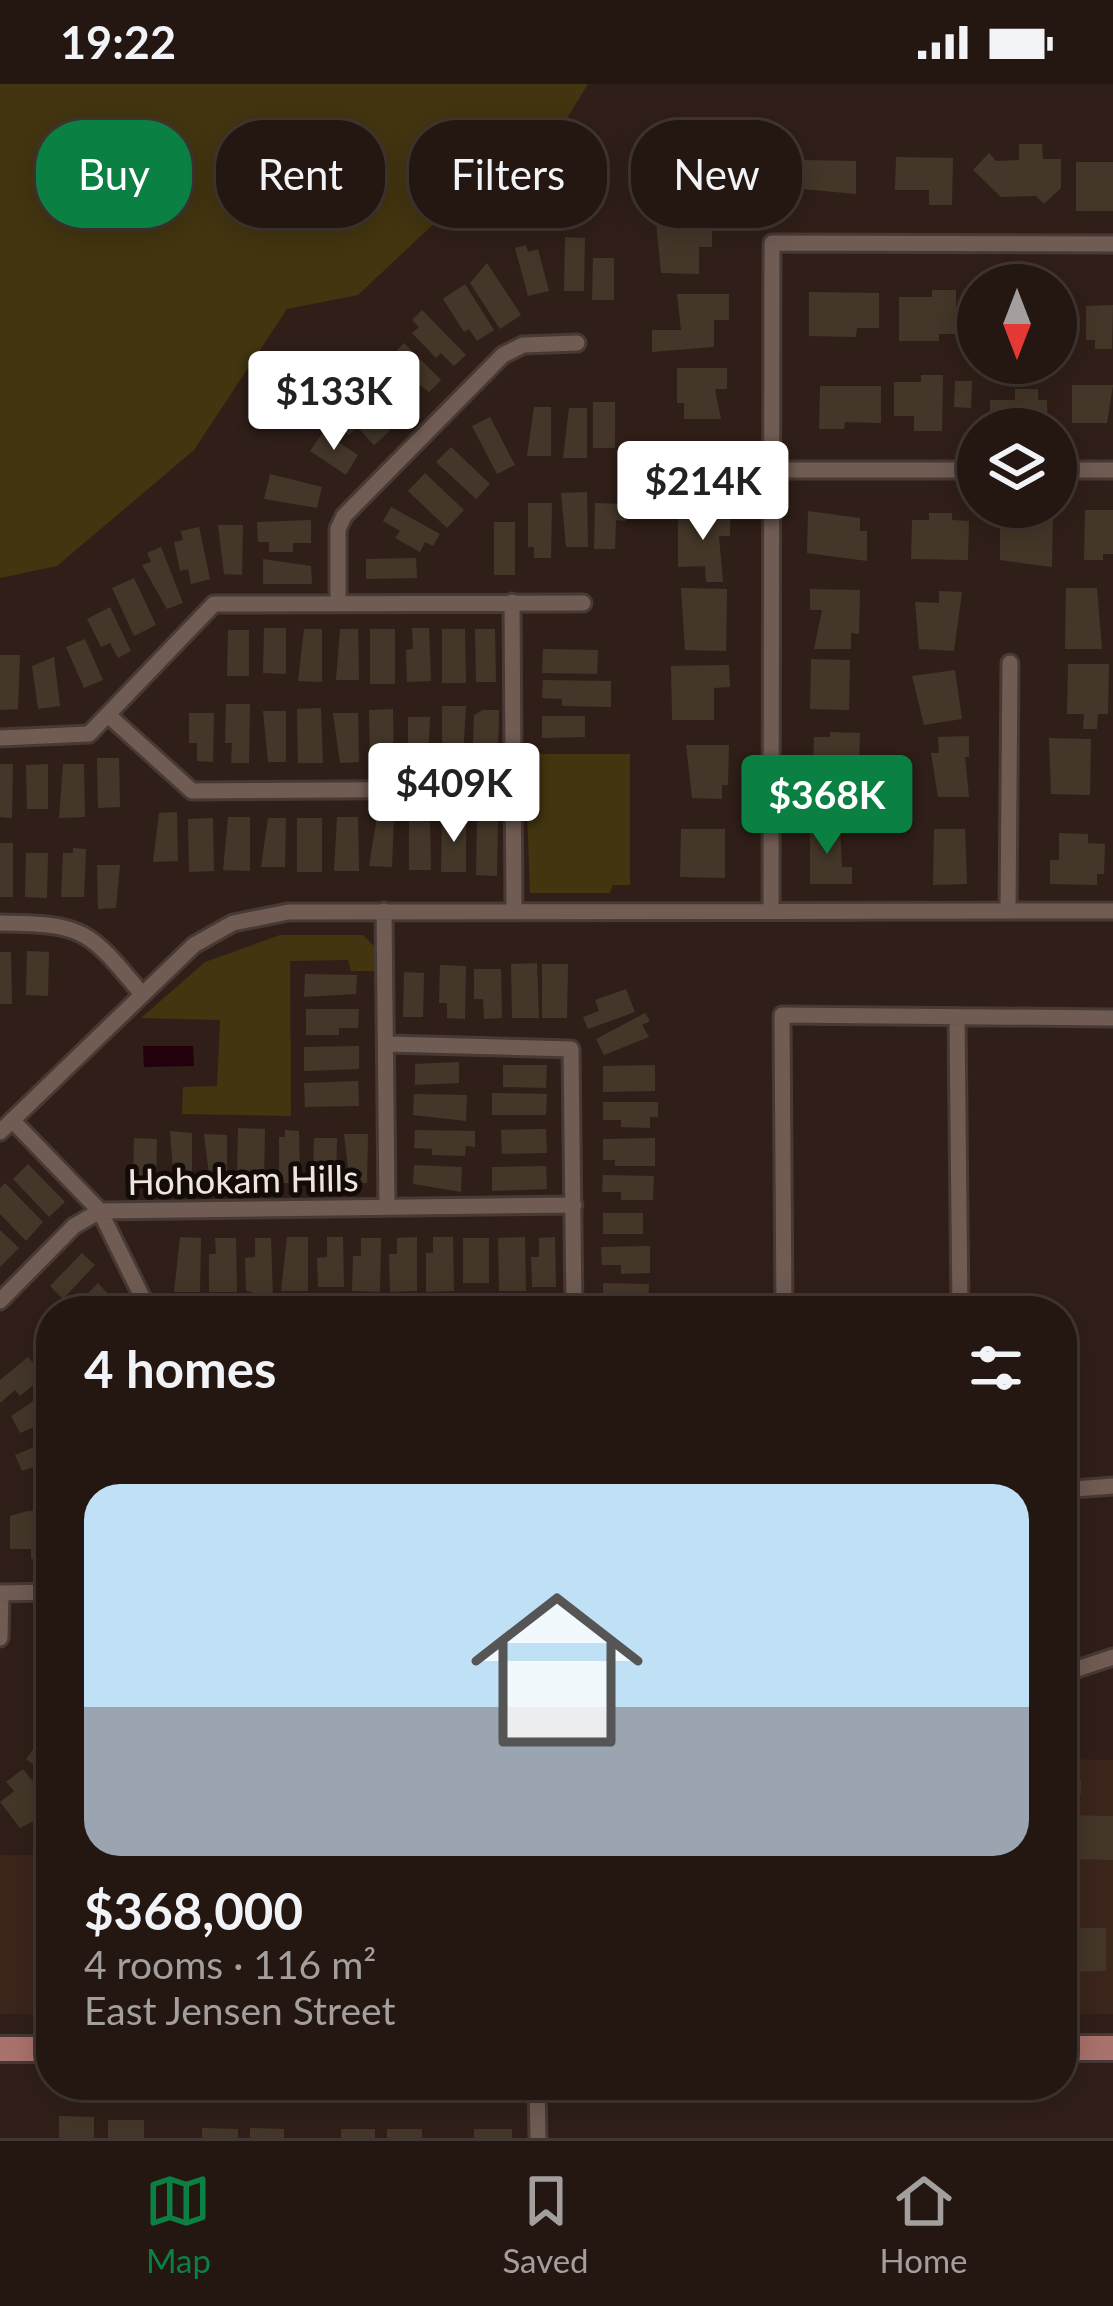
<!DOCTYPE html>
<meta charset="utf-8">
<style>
body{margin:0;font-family:Lato,sans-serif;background:#302420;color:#f1f3f6;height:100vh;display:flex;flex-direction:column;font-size:45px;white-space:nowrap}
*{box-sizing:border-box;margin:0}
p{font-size:39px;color:#a39f9f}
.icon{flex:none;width:66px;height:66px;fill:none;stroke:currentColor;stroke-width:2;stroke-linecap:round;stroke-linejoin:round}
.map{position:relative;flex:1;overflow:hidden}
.details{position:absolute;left:36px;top:1212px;width:1041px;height:804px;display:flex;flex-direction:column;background:#241712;border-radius:48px;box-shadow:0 6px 30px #0003,0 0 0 3px #413632}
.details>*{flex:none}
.hud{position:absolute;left:36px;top:36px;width:1041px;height:108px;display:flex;gap:24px}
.needle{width:78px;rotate:180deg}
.controls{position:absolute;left:957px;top:180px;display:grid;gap:24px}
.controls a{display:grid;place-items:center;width:120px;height:120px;border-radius:50%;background:#241712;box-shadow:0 6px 30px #0003,0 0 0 3px #413632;font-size:60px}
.price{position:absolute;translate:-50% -102px;padding:0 27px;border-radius:12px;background:#fff;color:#222;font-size:39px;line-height:78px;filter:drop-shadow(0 3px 6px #0008)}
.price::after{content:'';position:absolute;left:50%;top:72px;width:36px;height:27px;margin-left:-18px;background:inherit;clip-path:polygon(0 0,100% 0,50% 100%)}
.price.active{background:#0b8043;color:#fff}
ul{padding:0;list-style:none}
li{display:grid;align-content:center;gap:24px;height:636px;padding:0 48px}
li span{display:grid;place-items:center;height:372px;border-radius:36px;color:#555}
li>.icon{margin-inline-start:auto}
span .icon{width:216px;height:216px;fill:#fffc;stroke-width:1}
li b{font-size:51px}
h2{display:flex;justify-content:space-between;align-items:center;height:144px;padding:0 48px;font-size:51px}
.chip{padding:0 42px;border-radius:48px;background:#241712;box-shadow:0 6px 30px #0003,0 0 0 3px #413632;font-size:42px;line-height:108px}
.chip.active{background:#0b8043;color:#fff}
.status{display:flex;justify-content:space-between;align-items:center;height:84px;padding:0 60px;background:#241712;direction:ltr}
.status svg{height:33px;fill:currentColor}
.menu{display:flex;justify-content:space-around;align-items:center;height:168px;border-top:3px solid #413632;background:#241712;font-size:33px;color:#a39f9f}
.menu a{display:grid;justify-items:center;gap:6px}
.menu .active{color:#0b8043}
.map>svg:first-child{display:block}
.built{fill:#3c251b}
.green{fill:#433510}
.water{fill:#22000c}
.building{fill:#443729}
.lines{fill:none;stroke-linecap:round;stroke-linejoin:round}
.street-casing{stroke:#473934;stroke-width:21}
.primary-casing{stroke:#473934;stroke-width:30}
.street{stroke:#705c53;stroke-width:15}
.primary{stroke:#aa726c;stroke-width:24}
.labels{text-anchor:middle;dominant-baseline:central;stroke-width:10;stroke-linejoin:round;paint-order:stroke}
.street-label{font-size:36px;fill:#f0e4df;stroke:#130b08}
</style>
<div class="status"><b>19:22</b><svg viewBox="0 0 49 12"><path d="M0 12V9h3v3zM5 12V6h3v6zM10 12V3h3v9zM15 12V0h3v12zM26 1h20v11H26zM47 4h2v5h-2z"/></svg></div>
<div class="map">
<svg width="1113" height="2054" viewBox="0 0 1113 2054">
<rect width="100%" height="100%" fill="#301f18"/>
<!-- built -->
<path class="built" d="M1062,1675l51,1v254h-51z
M0,1771h51v159h-51z"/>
<!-- green -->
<path class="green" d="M0,0h588l-44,72 -87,46 -99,93 -71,14 -93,141 -137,116 -57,12z
M532,670h98v131h-17l-3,8h-80l-4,-113h6z
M280,851h83l11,11 2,25h-25l-3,-11 -58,1 1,155 -109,-2 1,-27 34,-1 3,-66 -79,-2 64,-56z"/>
<!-- water -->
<path class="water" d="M143,962h50l1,20 -50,1z"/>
<!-- building -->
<path class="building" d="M740,49l21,33 -55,35 -5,-9 -11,6 -12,-19z
M1019,60h23l1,15h18v29l-17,16 -8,-8 -35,1 -28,-27 16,-17 7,8 23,-1z
M896,73l57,1 -1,47h-23v-15h-34z
M803,76l53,1v33l-54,-5z
M1076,78h37v49h-37z
M357,87l10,12 -21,16 -10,-12z
M656,138l56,1v24h-13v27l-38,-1z
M565,153l20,1 -1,53h-20z
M526,161l2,7 10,-3 11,42 -21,5 -13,-48z
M593,174h21v42h-22z
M487,179l34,52 -21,14 -30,-46z
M465,200l29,46 -17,11 -8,-12 -5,3 -21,-33z
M932,206h24v44h-17v7h-40v-44h33z
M809,208l70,1v35h-22l-1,9 -47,-1z
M677,210h52v26h-15v27l-62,5v-22h29z
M1113,221l-1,44h-17v-9h-9v-34z
M422,226l44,45 -12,11 -13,-13 -5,5 -24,-25 7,-6 -7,-7z
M404,259l37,37 -12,12 -42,-31z
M374,281l42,40 -14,15 -43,-40z
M677,284h50v21h-12l6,30h-37v-16h-7z
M921,291h22l-1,56h-28v-15h-20v-34h27z
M955,297h17l-1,27 -17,-1z
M1072,301h41l-6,38h-35z
M820,302h61v37l-36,-1 -1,7h-25z
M1015,305h23v11h9l1,29h-58v-29h25z
M359,313l31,34 -16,14 -17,-18 -8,8 -15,-16z
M593,318h22v46h-22z
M534,323h17v49h-24z
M569,324h18v50h-24z
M490,333l25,48 -18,9 -25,-48z
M323,348l35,23 -12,20 -36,-24z
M686,358h41v48l-34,1v13h-25v-16h12z
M451,363l39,37 -14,15 -40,-37z
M425,389l39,37 -17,18 -39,-37z
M270,390l52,13 -5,21 -53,-9z
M587,408l1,55h-22l-5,-54z
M528,419h24l-1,55h-17v-11h-6z
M595,419l31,1v17l-10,-1 -1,29h-21z
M391,423l49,27 -7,12 -8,-4 -5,10 -25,-14 5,-7 -17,-10z
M1028,426l25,1 -1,56 -52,-7v-38h27z
M1085,426h28v44h-10v6h-19z
M808,427l52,7v13h7v30l-60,-8z
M929,429h23v7l17,1 -1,39 -57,-1 1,-39h17z
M730,430v22h-11l4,46h-17l-1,-16 -27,1v-52z
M311,436v23h-18v9h-24v-10h-11l-1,-20z
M494,438h21v53h-21z
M218,441h25l-1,50 -18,-1z
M199,443l11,52 -19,5 -3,-15 -8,2 -6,-29 9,-2 -2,-9z
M161,463l22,56 -16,6 -25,-44 9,-3 -4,-9z
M416,474l1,20 -51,1v-20z
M263,475l48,7 1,18h-49z
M134,494l22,47 -22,11 -22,-48z
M681,504l46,1 -1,62 -41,-1z
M1066,504h31l5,61h-37z
M810,505l50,1 -1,44 -8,-1v16h-37l8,-39h-12z
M939,507l23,1 -8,59 -35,-2 -4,-47 24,1z
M110,523l21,44 -13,7 -8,-15 -9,4 -14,-28z
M264,544h22v46l-23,-1z
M412,544h17l2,53 -24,1 -1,-32 7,-1z
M304,545h18v53l-24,-1z
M340,545h18l1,51h-23z
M370,545h25v55h-25z
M442,545h23l1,54h-24z
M475,545h20l1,53h-20z
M228,546h21v46h-22z
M85,555l18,41 -19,8 -18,-41z
M543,565l55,1 -1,24 -55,-1z
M0,571h20l-2,54 -18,1z
M54,573l6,49 -22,3 -6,-43z
M811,575l39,1 -1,50 -39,-1z
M1068,580h41l-1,50h-10l-1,15h-14l1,-15h-17z
M729,581l1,22 -16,1v32h-42l-1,-54z
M955,586l7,49 -38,6 -12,-49z
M543,596l68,1v26l-49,-1v-7l-20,-1z
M226,620h24l-1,59h-18l1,-20h-7z
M442,622h24l-3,53 -14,1v-16h-7z
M321,624l2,55h-25l-1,-54z
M393,625l1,53h-24l-1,-52z
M483,626h16l-1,53h-18v-20h-7l1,-28z
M263,627h23v51h-18z
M189,629h25l-1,49 -16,-1v-18h-8z
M333,629h25l1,49 -19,1z
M542,632h43v21l-43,1z
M408,633h22l-2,47h-20z
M830,648l30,1 -2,67 -46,-1 2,-62h16z
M969,652v21h-4l4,40h-31l-7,-44h8l-1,-16z
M1049,654l42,1 -1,56 -39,-1z
M686,661h43l-1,40h-6v14l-30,-1z
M97,674h22l1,49 -22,1z
M0,680h13l-1,54 -12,-1z
M48,680v45h-21l-1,-44z
M63,680h21l1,53 -26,1z
M177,728l1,49 -25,1 6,-49z
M228,733h22v54l-27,-1z
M337,733h21l1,54h-25z
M377,733l17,1 -2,49 -23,-1z
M442,733h24v55h-25z
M477,733h21l-1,59 -21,-1z
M213,734l1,53 -25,1 -1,-53z
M268,734h18l-1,49h-24z
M297,734h25v54h-25z
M409,734h21l1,52h-22z
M810,741h30l2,42h10v17h-42z
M681,745h44v49l-45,-1z
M934,745h31l2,55 -34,1z
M1059,749l29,1v9l17,1 -1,30h-7v11l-47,-1v-24h9z
M0,759h13v54h-13z
M73,764l13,1 -2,48h-23l2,-44h10z
M26,769h22l-1,45 -22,-1z
M97,781h23l-4,43 -18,1z
M27,867l22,1 -1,44 -22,-1z
M0,868h11l1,52h-12z
M537,879l2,55h-27l-1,-54z
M542,880h26l-1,54h-25z
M440,881l26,1 -1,53 -18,-1v-15h-8z
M474,885h27l1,49 -18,1 -1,-20h-9z
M404,888l20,1 -1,44h-20z
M305,890l52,1 -1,19 -52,3z
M626,905l9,23 -47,17 -5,-12 16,-6 -4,-11z
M306,925h53l-1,19h-19v7h-33z
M645,929l5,8 -8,4 7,12 -45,18 -8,-16z
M359,962v23l-55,2v-24z
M459,978v21l-44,2v-21z
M503,981h44l-1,23 -43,-1z
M655,981v26l-52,1v-26z
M358,997l1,25 -54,1 -1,-24z
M492,1009l55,1 -1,21h-54z
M414,1010l53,1 -1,26 -53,-6z
M603,1018h55v15h-8v11l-29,-1v-7h-18z
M238,1044l27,1 -1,54 -27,-7z
M546,1045l1,24 -45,1 -1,-24z
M285,1046l14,1 1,52h-21v-46h6z
M415,1046l60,1v16l-9,-1 -1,10 -33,-1v-6l-18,-1z
M170,1047l22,2v50h-18z
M204,1050l23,1v48h-17z
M344,1050h24l-1,49h-17z
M134,1054l23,1 -1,43h-23z
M314,1054h23l-1,45h-23z
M655,1054v28h-40v-6h-12v-21z
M28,1080l37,38 -16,15 -36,-38z
M414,1081l48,2 -1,25 -48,-8z
M546,1082l1,23 -55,2v-24z
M603,1091l51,1 -1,24h-32v-8h-19z
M5,1099l38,39 -17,19 -26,-27v-26z
M603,1129h40v21h-40z
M0,1146l19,18 -19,19z
M180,1153l21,1 -1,54h-26z
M287,1153h21v54h-27z
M327,1153h16l1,50h-26l-1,-29 10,-1z
M417,1153v54l-27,1 -1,-38h8v-16z
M433,1153h20l1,54 -28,1v-39h7z
M525,1153l1,54h-27l-1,-53z
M555,1153l1,50h-24l-1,-30h8v-19z
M215,1154h21l1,54h-28v-38h7z
M255,1154h16l2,59 -27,-6 -1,-33 10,-1z
M361,1154h20l-1,54 -28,-1 1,-35h8z
M463,1154h26v45h-26z
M650,1162v27l-29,1v-9h-19l-1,-18z
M82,1169l13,12 -32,34 -13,-13z
M98,1199l12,13 -11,15h-29z
M603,1199l46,1 -1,25 -45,-8z
M28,1273l16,19 -24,20 -5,-6 -15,13v-23z
M51,1305v31l-31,13 -9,-17z
M51,1356v28l-8,3 -3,-6 -18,6 -7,-16z
M27,1427h22l1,48h-19v-10h-21v-33z
M39,1541h12v39h-11z
M51,1659v35l-25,-19 11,-15 9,6z
M23,1685l28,35v8l-31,16 -20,-26 14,-11 -8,-9z
M1062,1696h19v14l-19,-1z
M1062,1731l51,1v44l-51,-1z
M1062,1844h44v43l-44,1z
M59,2032l35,1v21h-35z
M108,2036h36v18h-36z
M202,2044l36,1v9h-36z
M250,2044l34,1v9h-34z
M341,2045h34v9h-34z
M387,2045h35v9h-35z
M474,2045h38v9h-38z"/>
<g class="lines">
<!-- street casing -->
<g class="street-casing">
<path id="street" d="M771,386h207
M1056,386h57
M512,518l2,309
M338,519v-74l6,-13 159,-161 20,-10 54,-2
M108,631l84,76 322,-2
M0,654l89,-4 125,-130 369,-1
M384,827l3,295
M771,827l1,-668 341,1
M1008,827l2,-248
M0,839c84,1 88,6 141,70
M957,934l3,293
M387,960l184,5 3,262
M12,1036l88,91 49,100
M0,1048l194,-187 39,-22 55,-11 825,-1
M0,1217l74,-75 26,-15 474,-6
M784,1227l-2,-296 331,3
M1062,1406l51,-4
M0,1509l51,-1
M0,1554l1,-45
M1062,1590l51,-17
M537,2001l1,53"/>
</g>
<!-- primary casing -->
<g class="primary-casing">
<path id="primary" d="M1062,1964h51
M0,1965h51"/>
</g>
<!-- street -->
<use href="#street" class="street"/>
<!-- primary -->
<use href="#primary" class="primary"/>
</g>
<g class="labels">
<!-- street labels -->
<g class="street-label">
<text transform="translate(243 1095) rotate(-1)">Hohokam Hills</text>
</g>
</g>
</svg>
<div class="controls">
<a><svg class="needle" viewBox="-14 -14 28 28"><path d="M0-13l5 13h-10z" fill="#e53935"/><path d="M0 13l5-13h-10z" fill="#a39f9f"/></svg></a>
<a><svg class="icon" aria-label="layers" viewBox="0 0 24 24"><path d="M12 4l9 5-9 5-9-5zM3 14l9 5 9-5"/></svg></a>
</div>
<b class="price" style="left:334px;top:369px">$133K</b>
<b class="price" style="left:703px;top:459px">$214K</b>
<b class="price" style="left:454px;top:761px">$409K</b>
<b class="price active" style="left:827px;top:773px">$368K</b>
<div class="hud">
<a class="chip active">Buy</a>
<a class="chip">Rent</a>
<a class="chip">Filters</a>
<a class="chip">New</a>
</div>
<section class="details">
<h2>4 homes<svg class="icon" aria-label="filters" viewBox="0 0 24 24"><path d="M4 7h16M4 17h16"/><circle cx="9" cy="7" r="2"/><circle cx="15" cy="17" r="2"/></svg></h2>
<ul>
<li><span style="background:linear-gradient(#bfe0f5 60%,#9aa5b1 0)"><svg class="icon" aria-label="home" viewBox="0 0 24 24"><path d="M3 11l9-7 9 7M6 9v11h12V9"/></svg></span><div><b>$368,000</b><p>4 rooms · 116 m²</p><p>East Jensen Street</p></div></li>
</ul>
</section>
</div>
<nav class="menu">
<a class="active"><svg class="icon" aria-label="map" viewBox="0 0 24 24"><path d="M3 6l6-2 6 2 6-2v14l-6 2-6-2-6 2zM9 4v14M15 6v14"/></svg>Map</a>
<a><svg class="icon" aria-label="saved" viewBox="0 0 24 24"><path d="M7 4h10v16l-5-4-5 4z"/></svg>Saved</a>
<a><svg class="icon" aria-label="home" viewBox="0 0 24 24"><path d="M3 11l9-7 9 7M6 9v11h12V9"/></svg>Home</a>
</nav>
